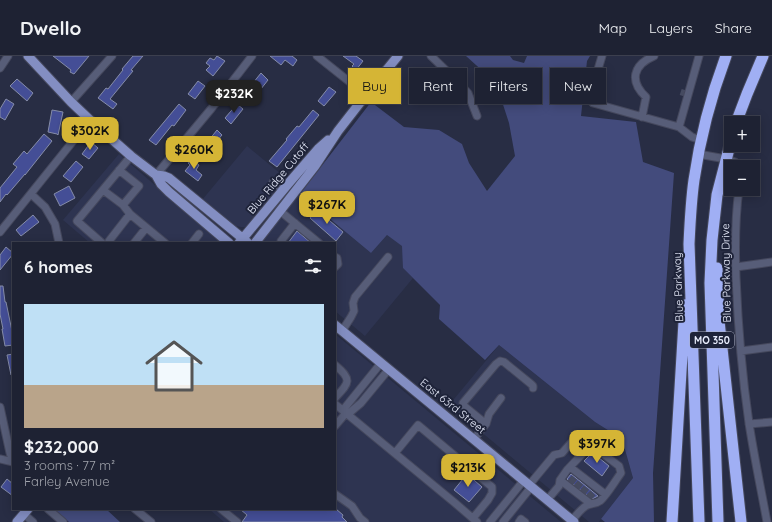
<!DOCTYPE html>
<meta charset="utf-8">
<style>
body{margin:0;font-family:Quicksand,sans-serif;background:#2b2f3f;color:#f1f3f6;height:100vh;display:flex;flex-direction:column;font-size:15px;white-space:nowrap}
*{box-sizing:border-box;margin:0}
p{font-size:13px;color:#a1a4ac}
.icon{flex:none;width:22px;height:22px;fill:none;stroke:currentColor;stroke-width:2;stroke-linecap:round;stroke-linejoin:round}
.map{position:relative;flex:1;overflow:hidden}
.drawer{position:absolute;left:12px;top:186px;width:324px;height:268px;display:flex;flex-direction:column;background:#1e2233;border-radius:0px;box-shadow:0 2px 10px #0003,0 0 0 1px #3c3f4e}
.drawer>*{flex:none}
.banner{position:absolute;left:348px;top:12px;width:364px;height:36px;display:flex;gap:8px}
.controls{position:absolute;left:724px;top:60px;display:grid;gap:8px}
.controls a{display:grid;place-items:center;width:36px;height:36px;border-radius:0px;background:#1e2233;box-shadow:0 2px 10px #0003,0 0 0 1px #3c3f4e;font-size:20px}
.price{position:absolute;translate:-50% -34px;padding:0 9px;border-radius:8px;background:#d5b535;color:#111;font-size:13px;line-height:26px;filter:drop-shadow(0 1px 2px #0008)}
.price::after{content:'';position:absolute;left:50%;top:24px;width:12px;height:9px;margin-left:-6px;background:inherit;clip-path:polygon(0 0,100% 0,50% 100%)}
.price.on{background:#222;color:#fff}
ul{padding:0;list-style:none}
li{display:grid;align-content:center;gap:8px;height:212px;padding:0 12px}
li span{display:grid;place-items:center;height:124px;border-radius:0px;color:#555}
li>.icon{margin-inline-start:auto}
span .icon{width:72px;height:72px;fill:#fffc;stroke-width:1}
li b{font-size:17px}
h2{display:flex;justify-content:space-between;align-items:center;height:48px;padding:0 12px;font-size:17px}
.pill{padding:0 14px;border-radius:0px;background:#1e2233;box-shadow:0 2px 10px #0003,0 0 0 1px #3c3f4e;font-size:14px;line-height:36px}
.pill.on{background:#d5b535;color:#111}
header{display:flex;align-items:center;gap:24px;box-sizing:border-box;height:56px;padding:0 20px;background:#1e2233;border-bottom:1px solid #3c3f4e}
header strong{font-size:19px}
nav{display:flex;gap:22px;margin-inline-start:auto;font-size:14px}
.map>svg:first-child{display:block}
.built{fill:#2e3451}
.green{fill:#434b7c}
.building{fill:#444e96;stroke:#858ca8}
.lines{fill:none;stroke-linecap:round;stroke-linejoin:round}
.minor-tunnel{stroke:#454a60;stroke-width:7;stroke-dasharray:7 3.5;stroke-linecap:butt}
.minor-casing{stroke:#45485d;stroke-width:9}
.major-casing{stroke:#45485d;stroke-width:11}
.highway-casing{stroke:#45485d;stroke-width:13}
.minor{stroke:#575d78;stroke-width:7}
.major{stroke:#838ec2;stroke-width:9}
.highway{stroke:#a0aff4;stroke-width:11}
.labels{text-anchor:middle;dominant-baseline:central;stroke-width:4;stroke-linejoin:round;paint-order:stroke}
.shield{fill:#1e2339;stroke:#acb0c2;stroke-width:1}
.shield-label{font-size:10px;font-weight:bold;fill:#e9edfd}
.street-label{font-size:11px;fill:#e9edfd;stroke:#1e2339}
</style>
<header>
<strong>Dwello</strong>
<nav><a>Map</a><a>Layers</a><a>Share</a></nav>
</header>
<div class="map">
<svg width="772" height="466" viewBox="0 0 772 466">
<rect width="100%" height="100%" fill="#282d44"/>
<!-- built -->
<path class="built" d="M247,90l40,33 -36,44 -6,4h-4l-5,-1 -34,-26z
M119,98l98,85 4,4h-131l-27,-23z
M300,138l71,59 16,-18 16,11v22l10,10 -48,58 -30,-25v-68h-72v-5z
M335,278l226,188h-337l-15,-13h126z
M499,289l96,77 27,17 11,39 -34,44h-10l-140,-117z"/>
<!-- green -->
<path class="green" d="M466,0h44l3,4 11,3 3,-7h63l-3,5 -6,55 55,6 7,40 31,11 -21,300 1,49h-49l-4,-3 32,-41 -11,-39 -27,-17 -96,-77 -14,15 -46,-41 1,-14 -37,-37 -1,-22 -15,-11 -16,18 -71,-59 71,-92 33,25 35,3 23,14 7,19 18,28 28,-35 -6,-33 -13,-40z
M54,453h52l14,13h-51z"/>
<!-- building -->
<path class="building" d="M53,0h36l-15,18 -4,-2 1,-2z
M133,0h10l-12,14 2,1 -23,28 7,5 -4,5 -15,-11 8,-10 2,1 15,-19 -1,-1z
M217,0l8,5 -12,15 -7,-6 4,-4 -4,-3 4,-5 4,2z
M270,0h22l5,4 -4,6 -8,-6 -4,5z
M343,0h13l7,5 -7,9 -4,-4 2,-2z
M261,17l7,7 -11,14 -8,-6z
M17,23l16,14 -6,8 -17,-15z
M198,25l7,5 -10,13 -7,-5z
M329,31l7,5 -12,14 -6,-5z
M6,43l8,5 -9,16 -5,-3v-8z
M179,48l7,6 -12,16 -2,-1 -16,20 -7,-5z
M237,48l6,5 -12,15 -6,-6z
M52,54l11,2 -5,23 -1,-1 -9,-2z
M313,54l6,5 -42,52 -8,-6 18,-21 -1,-1 11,-13 2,1z
M217,74l5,5 -12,14 -5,-4z
M44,78l8,7 -27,34v-1l-18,21 -1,-1 -6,8v-14l17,-21 -4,-3 11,-13 3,3z
M91,86l7,6 -9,11 -7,-5z
M191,103l8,6 -3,5 6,5 -4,6 -13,-10 5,-6 -2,-2z
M76,105l7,6 -12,15 -8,-6z
M69,130l6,12 -15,8 -6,-12z
M317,154l26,22 -7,9 -26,-23z
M33,159l6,7 -18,14 -5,-6z
M297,175l14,12h-23z
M6,191l7,6v1l-13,16v-15z
M0,230h3l2,16h1l7,34v9l-8,1 -3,-17h1l-3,-15z
M13,298v21h-2l-4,-20z
M593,397l16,13 -7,10 -18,-15 7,-7z
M467,418l15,13 -13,15 -15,-12z
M571,418l10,8 17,14 -6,3 -25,-20z
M7,423l6,5v12l-12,-9z
M240,453h96l7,6 -1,2 5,5h-105l5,-7z"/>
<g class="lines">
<!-- minor-tunnel -->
<path class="minor-tunnel" d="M683,40l2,-6
M570,427l5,-6
M576,432l5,-6
M582,437l5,-6
M588,442l6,-6"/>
<!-- minor casing -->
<g class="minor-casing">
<path id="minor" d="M317,0l49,39
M431,0l24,23 13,14 9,23
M602,0l-12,40v4l3,3 86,24 13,10 9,3
M0,12l8,-12
M71,46l41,-46
M642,61l4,-20c-17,-16 -13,-32 8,-41
M679,71l20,-71
M698,98l28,5 9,3 4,5
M156,119l55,-66 41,-53
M273,126l10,8
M739,133c-4,29 -4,59 -3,88 2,49 6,98 13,146 5,33 12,66 18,99
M103,134l20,15 16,-19 -20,-16
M31,138l14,13 10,17 4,19
M123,149l7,9 35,29
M280,155l39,32
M0,176l90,-112
M109,185l21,-27
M102,187l-25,-22 54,-65
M134,187l12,-15
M192,187l7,-9
M281,187v-2l14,-18
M335,201l2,1 1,6 -3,3
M736,211l36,-5
M342,275l9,-14 3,-6 -1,-8 2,-6 33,-40
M741,295l31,-4
M335,309c18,15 14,18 0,33
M335,348l120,99 22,19
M0,351l10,46 3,8
M343,354l38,-47
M348,358l13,-11 28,-34
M486,368l-22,-18 -1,-3 33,-39 4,-3 4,1 27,22 2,2v2
M749,368l23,-2
M335,370l11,-13
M474,383l12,-15 3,-10 12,-16
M395,397l23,-28 74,62v6l-4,7 -15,18
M0,403l13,3
M570,411l35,27
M560,424l31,24
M530,428l24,-29 8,-2 15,-17
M335,438l17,12 8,12 5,4
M548,443l11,-13 1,-6 7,-10 19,-20 8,-3 25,19 2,7c-6,8 -14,22 -21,28 -4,3 -8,2 -12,4 -6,2 -11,10 -16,15
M48,453l15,13
M135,453l16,13
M221,453l16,13
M24,458l9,8
M490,466l34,-42
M503,466l29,-36
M519,466l2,-3 4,3"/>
</g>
<!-- major casing -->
<g class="major-casing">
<path id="major" d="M28,0l43,46 19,18 41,36 25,19 5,9 8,8 60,51
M156,119l8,1 5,2 78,64
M239,187l49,-59 31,-36 9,-8
M255,187l60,-77 23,-35 28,-36 32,-39
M335,269l239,197
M17,466l11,-13"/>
</g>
<!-- highway casing -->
<g class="highway-casing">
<path id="highway" d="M736,67l11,-29 16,-38
M717,212l2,53 22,201
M672,466l13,-217
M699,466l-10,-278c1,-21 2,-43 5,-64 6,-42 17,-84 32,-124
M718,466l-8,-239 2,-43 5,-45 14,-54"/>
</g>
<!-- minor -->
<use href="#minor" class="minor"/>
<!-- major -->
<use href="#major" class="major"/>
<!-- highway -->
<use href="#highway" class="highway"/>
</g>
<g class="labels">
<!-- shield labels -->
<rect class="shield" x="690" y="276" width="44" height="16" rx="3"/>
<g class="shield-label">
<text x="712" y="284">MO 350</text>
</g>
<!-- street labels -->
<g class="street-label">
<text transform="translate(278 122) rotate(-50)">Blue Ridge Cutoff</text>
<text transform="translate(726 217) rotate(-91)">Blue Parkway Drive</text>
<text transform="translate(678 231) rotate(-92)">Blue Parkway</text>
<text transform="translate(453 350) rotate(39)">East 63rd Street</text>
</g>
</g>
</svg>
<div class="controls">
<a>+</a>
<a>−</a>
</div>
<b class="price on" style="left:234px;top:58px">$232K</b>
<b class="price" style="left:90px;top:95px">$302K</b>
<b class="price" style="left:194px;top:114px">$260K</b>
<b class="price" style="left:327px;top:169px">$267K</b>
<b class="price" style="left:597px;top:408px">$397K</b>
<b class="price" style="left:468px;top:432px">$213K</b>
<div class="banner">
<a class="pill on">Buy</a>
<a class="pill">Rent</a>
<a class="pill">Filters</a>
<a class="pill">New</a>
</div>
<section class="drawer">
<h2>6 homes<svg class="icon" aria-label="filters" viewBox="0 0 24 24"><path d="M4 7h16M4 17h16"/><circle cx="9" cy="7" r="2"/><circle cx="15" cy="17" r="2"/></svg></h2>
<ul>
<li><span style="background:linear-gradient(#bfe0f5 65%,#b9a48a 0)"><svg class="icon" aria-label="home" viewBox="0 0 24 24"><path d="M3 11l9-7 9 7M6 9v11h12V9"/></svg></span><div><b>$232,000</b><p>3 rooms · 77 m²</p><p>Farley Avenue</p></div></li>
</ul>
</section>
</div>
